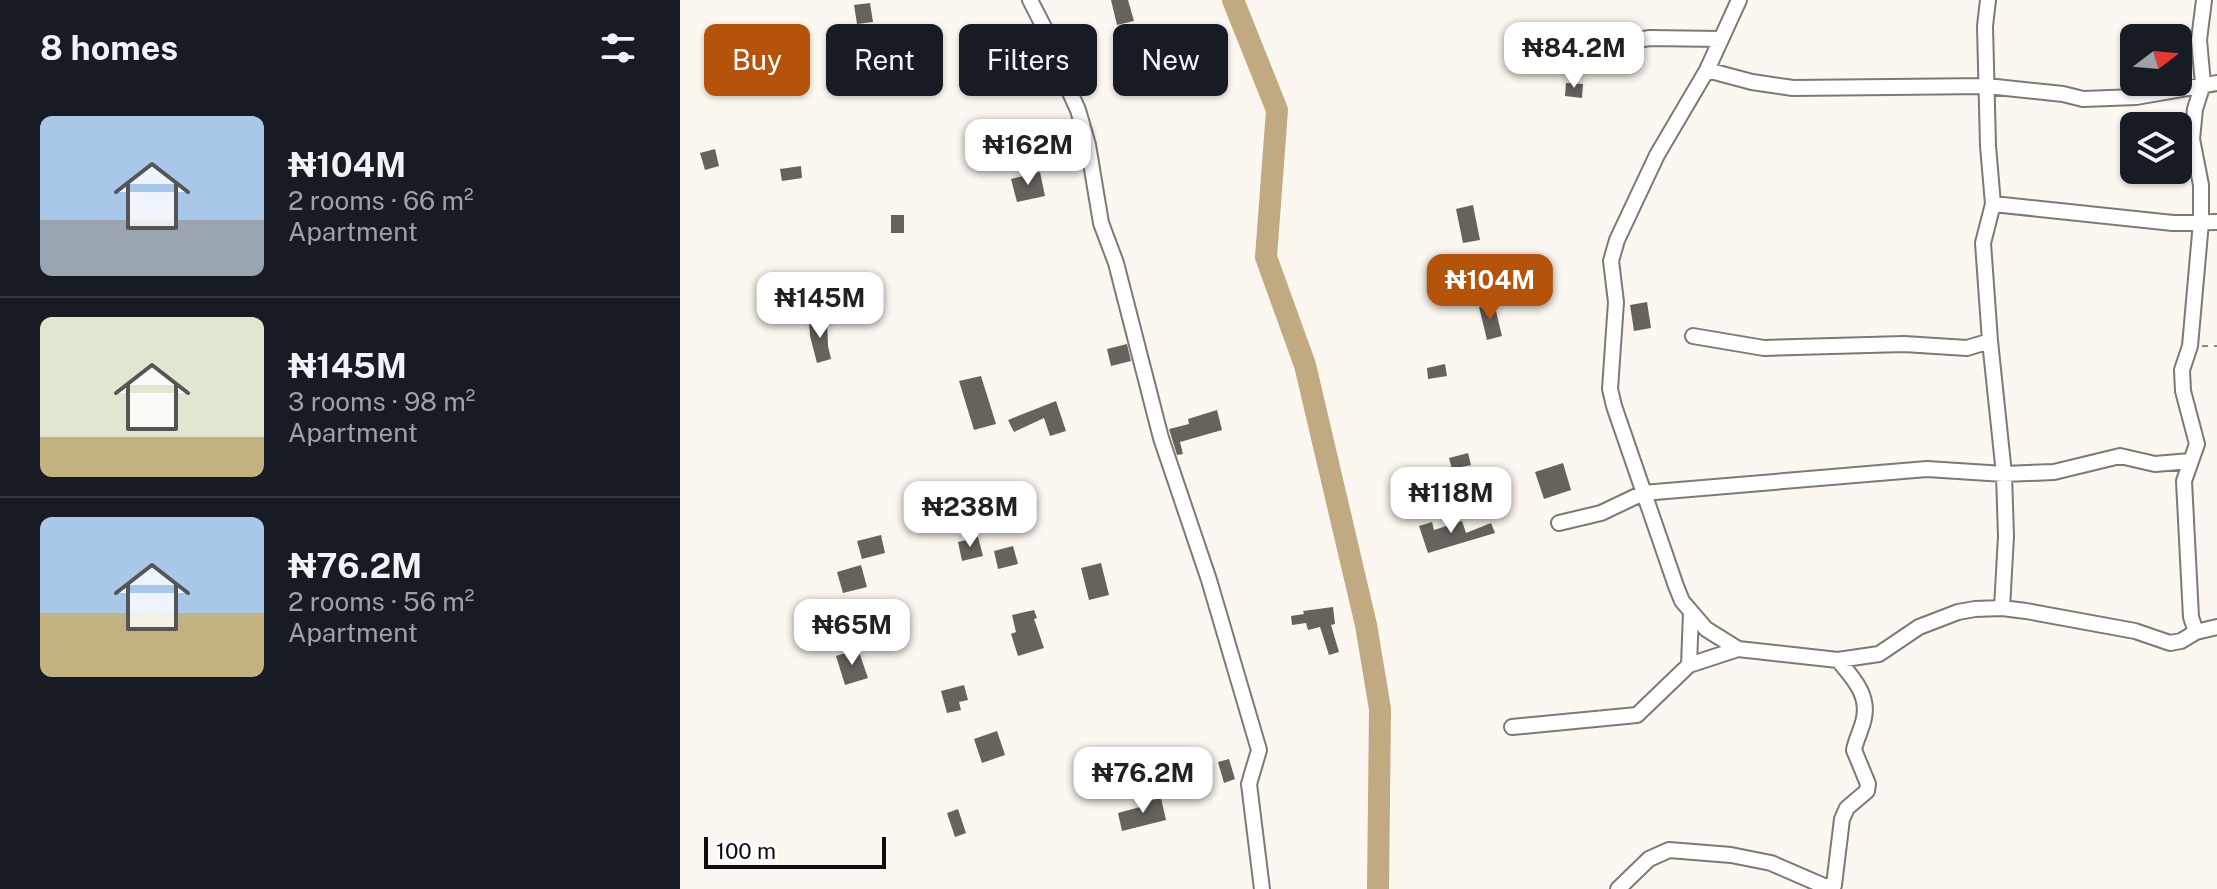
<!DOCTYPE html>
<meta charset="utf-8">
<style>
body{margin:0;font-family:"Public Sans",sans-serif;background:#242831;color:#f1f3f6;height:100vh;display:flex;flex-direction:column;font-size:30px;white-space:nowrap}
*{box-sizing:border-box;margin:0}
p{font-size:26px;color:#9ea1a6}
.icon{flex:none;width:44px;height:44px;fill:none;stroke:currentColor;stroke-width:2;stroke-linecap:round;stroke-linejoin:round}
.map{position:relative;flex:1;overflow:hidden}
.side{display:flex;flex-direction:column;background:#171b24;width:680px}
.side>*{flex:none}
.top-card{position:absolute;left:24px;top:24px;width:760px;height:72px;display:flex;gap:16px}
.needle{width:52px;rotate:74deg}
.tools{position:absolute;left:1440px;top:24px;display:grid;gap:16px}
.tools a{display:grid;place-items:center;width:72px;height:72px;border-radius:12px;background:#171b24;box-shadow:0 2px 6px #0004;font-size:40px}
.scale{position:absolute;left:24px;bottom:20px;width:182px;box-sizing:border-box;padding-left:8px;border:4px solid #0e0d0b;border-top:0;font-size:22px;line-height:28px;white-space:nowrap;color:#0e0d0b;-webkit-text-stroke:6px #fff;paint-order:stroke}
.price{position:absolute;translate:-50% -68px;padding:0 18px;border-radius:16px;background:#fff;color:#222;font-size:26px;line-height:52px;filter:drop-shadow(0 2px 4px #0008)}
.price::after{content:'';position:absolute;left:50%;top:48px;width:24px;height:18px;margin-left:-12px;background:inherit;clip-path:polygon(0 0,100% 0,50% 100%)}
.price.selected{background:#b45309;color:#fff}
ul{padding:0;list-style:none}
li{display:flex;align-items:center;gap:24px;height:200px;padding:0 40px}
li+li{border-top:2px solid #363941}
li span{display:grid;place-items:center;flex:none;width:224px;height:160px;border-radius:12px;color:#555}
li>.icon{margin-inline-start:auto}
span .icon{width:96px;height:96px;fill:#fffc;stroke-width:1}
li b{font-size:34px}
h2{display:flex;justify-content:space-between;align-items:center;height:96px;padding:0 40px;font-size:34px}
.chip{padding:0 28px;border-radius:12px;background:#171b24;box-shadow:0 2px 6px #0004;font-size:28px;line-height:72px}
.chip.selected{background:#b45309;color:#fff}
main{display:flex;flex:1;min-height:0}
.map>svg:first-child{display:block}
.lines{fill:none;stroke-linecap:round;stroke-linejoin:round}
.river{stroke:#c1a981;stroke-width:22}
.building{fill:#66625c}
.minor-casing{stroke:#7d7973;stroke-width:18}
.path{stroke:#8c8984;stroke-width:2;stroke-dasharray:6 6;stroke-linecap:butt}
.minor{stroke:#fff;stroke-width:14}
</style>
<main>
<section class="side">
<h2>8 homes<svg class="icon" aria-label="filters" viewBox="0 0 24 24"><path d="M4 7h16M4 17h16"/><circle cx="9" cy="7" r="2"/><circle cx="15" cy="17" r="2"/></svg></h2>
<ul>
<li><span style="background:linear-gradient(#a9c7e8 65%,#9aa5b1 0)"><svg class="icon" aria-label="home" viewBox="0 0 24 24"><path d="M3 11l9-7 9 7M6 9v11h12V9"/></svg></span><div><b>₦104M</b><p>2 rooms · 66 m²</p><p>Apartment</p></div></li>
<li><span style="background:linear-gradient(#dfe7d0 75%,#c2b280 0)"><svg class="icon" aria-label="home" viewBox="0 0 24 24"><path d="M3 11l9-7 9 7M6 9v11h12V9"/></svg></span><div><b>₦145M</b><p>3 rooms · 98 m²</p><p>Apartment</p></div></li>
<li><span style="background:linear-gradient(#a9c7e8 60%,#c2b280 0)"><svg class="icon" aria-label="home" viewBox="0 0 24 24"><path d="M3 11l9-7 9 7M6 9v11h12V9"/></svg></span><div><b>₦76.2M</b><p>2 rooms · 56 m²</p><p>Apartment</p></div></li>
</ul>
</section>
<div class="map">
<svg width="1537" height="889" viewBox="0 0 1537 889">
<rect width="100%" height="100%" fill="#fcf7f0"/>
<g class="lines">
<!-- river -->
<path class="river" d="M553,0l44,110 -11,147 39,108 61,260 14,84 -2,180"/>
</g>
<!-- building -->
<path class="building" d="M431,0h17l6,21 -17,4z
M190,3l3,19 -16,2 -3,-19z
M228,49l3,22 -21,3 -3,-23z
M886,83l17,1 -1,14 -17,-2z
M293,136h23v24h-23z
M35,149l4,17 -14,4 -5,-17z
M121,166l1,12 -20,3 -2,-12z
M360,172l5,24 -28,6 -6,-23z
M793,205l7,35 -17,3 -7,-34z
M211,215h13v18h-13z
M967,302l4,26 -17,3 -4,-26z
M814,303l8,33 -15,4 -8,-33z
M147,320l1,26 3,13 -14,4 -7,-27 -1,-15z
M447,344l4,17 -20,5 -4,-17z
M765,364l2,12 -19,3 -1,-11z
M301,376l15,48 -22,6 -15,-49z
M376,401l10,30 -16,5 -6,-18 -30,14 -6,-12z
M537,410l5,20 -42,12 3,12 -6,1 -8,-26 20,-5 -1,-5z
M788,453l3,12 -19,4 -3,-11z
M883,463l8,27 -27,9 -9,-27z
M323,508l5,18 -21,6 -6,-18z
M782,521l4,12 25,-10 4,10 -67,20 -9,-27 13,-4 2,8z
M201,535l4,18 -23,6 -5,-18z
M298,537l5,19 -21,5 -4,-19z
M333,546l5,18 -20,5 -4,-18z
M421,563l8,32 -20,5 -8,-32z
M181,565l6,22 -24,6 -6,-21z
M653,607l2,17 -4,1 8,27 -10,3 -9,-28 -12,3 -2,-7 -14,2 -1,-9 13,-2 -1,-3z
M354,610l3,8 -3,1 10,29 -26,8 -7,-22 5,-2 -4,-17z
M178,649l10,29 -23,7 -9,-29z
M284,685l4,15 -9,2 2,8 -14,3 -6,-22z
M317,731l8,24 -23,8 -8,-24z
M444,757l4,17 -13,4 -4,-18z
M549,759l6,20 -11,4 -6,-21z
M481,798l5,22 -44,11 -4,-18 22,-6 -1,-4z
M278,809l8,24 -11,4 -8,-24z"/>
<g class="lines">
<!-- minor casing -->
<g class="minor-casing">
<path id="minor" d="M350,0l20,39 12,36 16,35 10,35 13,78 15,40 45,175 48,142 50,170 -10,34 13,105
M1059,0l-32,70 -50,85 -40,85 -6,21 5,41 -6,87 4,17 62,180 6,15 24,28 32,20 100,11 41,-6 40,-27 39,-15 17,-3 27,-1 24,3 109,20 35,12 11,-2 15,-9 21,-5
M875,41l49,4 46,-7 70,1
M1027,70l45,12 41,6 194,-2 76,8 20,5 53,-2 81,-14
M1313,204l180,19 44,-1
M1013,336l71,12 140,-4 63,4 23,-7 -7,-98 10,-39 -5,-58 -3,-120 3,-26
M1310,341l14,133 2,62 -4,72
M879,523l42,-10 42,-20 284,-24 77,5 50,-2 66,-16 35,8 36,-3
M1516,632l-5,-15 -7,-136 13,-37 -14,-53 -1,-21 8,-24 11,-124v-37l-9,-46 3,-30 8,-25 -4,-44 5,-40
M1009,665l2,-53
M832,727l125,-12 52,-50 49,-16
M938,889l31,-30 20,-9 62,5 40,8 53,23 10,-1 8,-66 5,-11 20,-17 1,-7 -14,-34c2,-11 8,-21 10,-32 5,-24 -12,-41 -26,-58"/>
</g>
<!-- path -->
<path class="path" d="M1522,346h15"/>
<!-- minor -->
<use href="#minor" class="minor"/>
</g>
</svg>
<div class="tools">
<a><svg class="needle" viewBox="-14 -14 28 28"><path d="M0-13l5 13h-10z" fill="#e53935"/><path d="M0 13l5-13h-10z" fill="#9ea1a6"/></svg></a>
<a><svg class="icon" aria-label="layers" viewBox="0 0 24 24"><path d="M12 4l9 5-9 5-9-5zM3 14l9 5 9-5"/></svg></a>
</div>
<div class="scale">100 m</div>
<b class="price" style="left:894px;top:90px">₦84.2M</b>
<b class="price" style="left:348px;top:187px">₦162M</b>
<b class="price selected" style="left:810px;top:322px">₦104M</b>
<b class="price" style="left:140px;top:340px">₦145M</b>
<b class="price" style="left:771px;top:535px">₦118M</b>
<b class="price" style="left:290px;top:549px">₦238M</b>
<b class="price" style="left:172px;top:667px">₦65M</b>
<b class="price" style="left:463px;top:815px">₦76.2M</b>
<div class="top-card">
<a class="chip selected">Buy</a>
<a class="chip">Rent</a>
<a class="chip">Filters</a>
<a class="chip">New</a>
</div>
</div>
</main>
